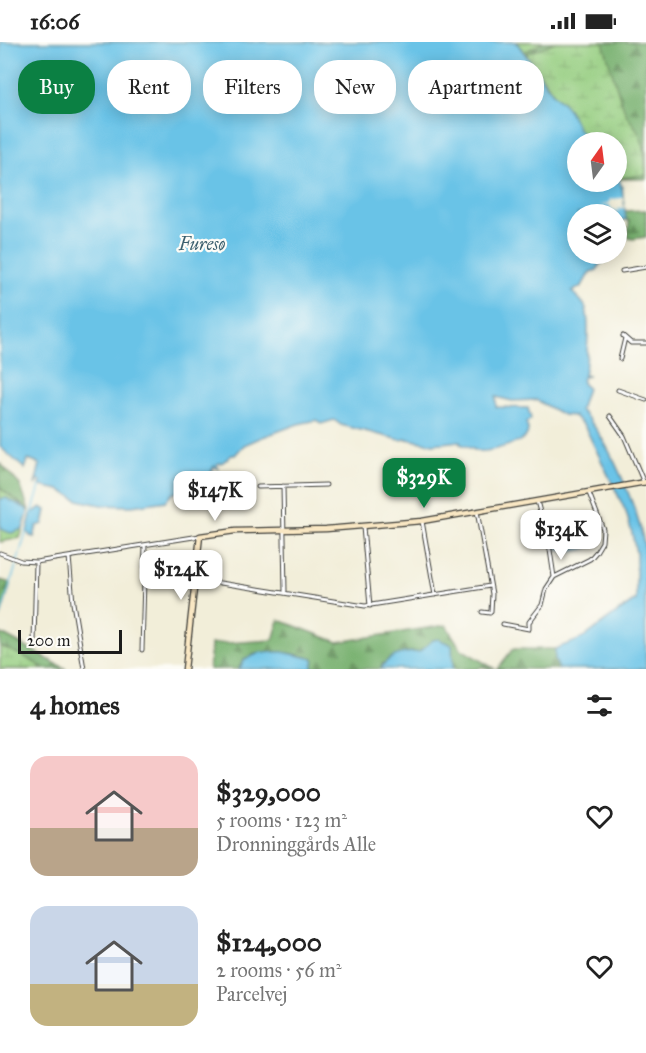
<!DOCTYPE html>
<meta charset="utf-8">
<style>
body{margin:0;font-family:"IM FELL Great Primer",serif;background:#f2f2f2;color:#222;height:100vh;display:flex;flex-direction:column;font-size:22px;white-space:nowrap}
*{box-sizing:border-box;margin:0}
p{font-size:20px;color:#767676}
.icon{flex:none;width:33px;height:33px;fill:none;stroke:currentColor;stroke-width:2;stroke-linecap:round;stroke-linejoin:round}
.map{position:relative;height:627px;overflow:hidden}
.details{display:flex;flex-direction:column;background:#fff;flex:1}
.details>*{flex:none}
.banner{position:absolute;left:18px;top:18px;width:610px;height:54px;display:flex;gap:12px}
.needle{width:39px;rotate:14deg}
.tools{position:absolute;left:567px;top:90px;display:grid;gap:12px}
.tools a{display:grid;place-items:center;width:60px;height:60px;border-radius:50%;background:#fff;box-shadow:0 3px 15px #0003;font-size:30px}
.scale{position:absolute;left:18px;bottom:15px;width:104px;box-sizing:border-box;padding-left:6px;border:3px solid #1c1c1c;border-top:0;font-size:16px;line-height:21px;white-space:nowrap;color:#1c1c1c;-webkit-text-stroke:4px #fdfcf7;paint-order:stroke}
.price{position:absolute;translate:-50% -51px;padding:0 14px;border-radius:12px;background:#fff;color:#222;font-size:20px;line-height:39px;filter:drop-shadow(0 2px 3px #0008)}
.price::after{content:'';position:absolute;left:50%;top:36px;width:18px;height:14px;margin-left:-9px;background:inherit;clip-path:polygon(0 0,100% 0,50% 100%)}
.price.current{background:#0b8043;color:#fff}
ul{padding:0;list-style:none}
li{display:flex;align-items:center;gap:18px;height:150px;padding:0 30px}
li span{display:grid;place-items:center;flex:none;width:168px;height:120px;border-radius:18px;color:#555}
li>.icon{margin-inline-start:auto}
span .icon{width:72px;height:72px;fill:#fffc;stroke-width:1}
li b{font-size:26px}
h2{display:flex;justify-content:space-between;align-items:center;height:72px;padding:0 30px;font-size:26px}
.pill{padding:0 21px;border-radius:24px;background:#fff;box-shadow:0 3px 15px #0003;font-size:21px;line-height:54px}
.pill.current{background:#0b8043;color:#fff}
.status{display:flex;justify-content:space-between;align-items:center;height:42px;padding:0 30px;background:#fff;direction:ltr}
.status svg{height:16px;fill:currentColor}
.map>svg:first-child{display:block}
.grass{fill:url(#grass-tufts);stroke:#59754e;stroke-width:1.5}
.forest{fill:url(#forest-firs);stroke:#4a6646;stroke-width:1.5}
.wetland{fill:url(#wetland-marsh);stroke:#59754e;stroke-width:1.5}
.water{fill:#69c3e7;stroke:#427082;stroke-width:1.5;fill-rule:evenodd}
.pier{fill:#f2eed9}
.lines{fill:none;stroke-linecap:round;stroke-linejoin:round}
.stream{stroke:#69c3e7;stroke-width:1.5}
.street-casing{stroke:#3c3c38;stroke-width:5}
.secondary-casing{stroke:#3c3c38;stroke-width:7}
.street{stroke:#fff;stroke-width:3}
.secondary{stroke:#f9e7c3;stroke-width:4.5}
.labels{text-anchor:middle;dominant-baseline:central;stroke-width:4.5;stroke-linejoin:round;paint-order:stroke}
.water-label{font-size:18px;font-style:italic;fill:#3b5f6d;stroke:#fdfcf7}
</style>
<div class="status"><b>16:06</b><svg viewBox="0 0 49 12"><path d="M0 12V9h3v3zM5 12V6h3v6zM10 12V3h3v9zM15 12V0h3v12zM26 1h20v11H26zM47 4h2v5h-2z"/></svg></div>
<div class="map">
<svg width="646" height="627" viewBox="0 0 646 627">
<defs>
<pattern id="grass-tufts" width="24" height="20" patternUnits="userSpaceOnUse" patternTransform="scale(1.5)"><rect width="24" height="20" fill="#96ce81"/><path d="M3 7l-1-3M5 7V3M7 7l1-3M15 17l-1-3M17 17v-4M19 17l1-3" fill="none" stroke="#81b06f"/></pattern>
<pattern id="forest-firs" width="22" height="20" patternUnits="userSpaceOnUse" patternTransform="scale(1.5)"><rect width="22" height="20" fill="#78b16f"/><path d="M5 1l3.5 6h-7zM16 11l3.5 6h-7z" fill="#628f5a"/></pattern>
<pattern id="wetland-marsh" width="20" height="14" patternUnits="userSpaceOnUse" patternTransform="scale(1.5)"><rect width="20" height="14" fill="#96ce81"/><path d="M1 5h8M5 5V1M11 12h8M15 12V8" fill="none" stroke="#81b06f"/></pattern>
</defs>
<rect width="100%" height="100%" fill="#fdfcf7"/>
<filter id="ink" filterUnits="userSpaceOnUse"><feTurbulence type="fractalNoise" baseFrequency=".0167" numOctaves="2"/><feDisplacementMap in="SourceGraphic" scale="12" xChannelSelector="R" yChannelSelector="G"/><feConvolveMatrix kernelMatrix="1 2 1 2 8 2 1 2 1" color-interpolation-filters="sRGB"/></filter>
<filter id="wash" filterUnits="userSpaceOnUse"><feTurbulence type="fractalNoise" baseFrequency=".008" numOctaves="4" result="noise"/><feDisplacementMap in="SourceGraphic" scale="24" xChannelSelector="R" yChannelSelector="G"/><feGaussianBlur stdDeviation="1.35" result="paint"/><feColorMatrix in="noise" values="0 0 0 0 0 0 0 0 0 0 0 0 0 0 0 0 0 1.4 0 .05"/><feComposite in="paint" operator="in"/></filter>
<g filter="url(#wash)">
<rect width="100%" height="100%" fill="#f2eed9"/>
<!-- grass -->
<path class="grass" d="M0,446l29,22 -9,28 -20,4z"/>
<!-- forest -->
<path class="forest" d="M516,0h128l2,12v125h-27l-2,-6 -1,-31h-19z
M646,168v27l-13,2 -5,-1 1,-17 -3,-1 -2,-9z
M0,421l20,22 9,25 -29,-22z
M576,486l9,4 2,6 -11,8h-4l-8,-8 2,-6z
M0,538l11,3 -11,36z
M279,578l59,22 108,-17 15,24 34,20 -14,-2 -4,2h-24l-2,-23 -18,-6 -14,12h-9l-28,12 -1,5 -69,-1 2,-9c-19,-6 -67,-16 -75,10h-30l2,-25 62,-4z
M0,591l66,36h-66z
M513,607h42v11l4,9h-62z"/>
<!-- wetland -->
<path class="wetland" d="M516,0h28l-20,10z
M555,0h48l17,56 7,18 12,16 5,16 2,27 -28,3 -1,-5 -1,-31h-19l-16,-8 -5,-6 -8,-19 -15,-16 -27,-39z
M0,604l23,10 23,13h-46z"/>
<!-- water -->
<path class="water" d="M0,0h516c13,16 23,33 36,50 4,6 11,10 16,17 13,20 3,20 29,33h-19v40h38l1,-9 5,15 4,32h-5l-1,10h-3l-1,-16h-38v40h32l-2,6 -8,4 -3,6 -7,2 -8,14 -10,6c4,4 13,11 14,17 4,14 1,53 -2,66l5,1 -6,1 -1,6 5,5 -7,22c27,24 61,105 65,141l1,118h-87l-4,-9v-11c8,-4 24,-8 31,-13 16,-12 32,-25 50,-36v-47l-4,-20 -6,-21 -41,-85 -11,-11 -11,-1 -27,-15 -24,1 -16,-4v10l32,1 3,11 -5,4c2,4 3,9 0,13 -3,7 -41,17 -48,15 -6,-1 -12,-6 -18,-7v-3l-27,3 -26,-5 -7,1 -59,-15 -7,-5 -13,4 -4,-4 -19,4 -38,14 -16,7 -9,10h-3l-9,7 -6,2 1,5 -4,-3 -5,10 -14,10 -23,8 -6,7 -34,5 -31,-1 -23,-5 -18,-10 -20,-4 1,-5 -3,-1 -3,5 5,-21 -12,-4 -3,9 -25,-22z
M6,456l21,11 1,4 -5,16 -12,4 -11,-4v-30z
M41,465l5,3 -3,14 -6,2 -3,11 -4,-1 -3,-5 4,-17z
M575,475l7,2 18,15c-3,18 -30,19 -45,15 -8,-19 0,-30 20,-32zM576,486l9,4 2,6 -11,8h-4l-8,-8 2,-6z
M438,597l14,6 1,24h-72c6,-14 24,-17 38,-17l14,-12z
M262,610h21l31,7 -2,9 5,1h-78l6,-10z"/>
<!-- pier -->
<path class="pier" d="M623,156l1,10 -6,1 1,2 -7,1 5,-2h-6l-1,-5 -11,1 10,-3 1,-4z"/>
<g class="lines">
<!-- stream -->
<path class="stream" d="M32,472l8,-28
M0,576l27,-88"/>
</g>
</g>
<g filter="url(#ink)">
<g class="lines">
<!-- street casing -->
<g class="street-casing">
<path id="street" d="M622,229l24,-4
M623,294l8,7h15
M620,317l5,-21
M618,348l28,10
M610,374l14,20 20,47
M283,444l2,105
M258,445l68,-2
M537,459l13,49 4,27
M477,469l15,83 -1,17 -1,2 -8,-1
M422,479l13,74
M363,485l7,79
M0,511l21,8 15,1 164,-26
M69,515l4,46 11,66
M195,537l170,27 125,-20
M503,582l26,5v-7l13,-17 4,-16 8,-12 36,-18 6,-7 6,-10 1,-13 -14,-36
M34,600l2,-80
M142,608l3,-105"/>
</g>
<!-- secondary casing -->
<g class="secondary-casing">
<path id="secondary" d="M185,627l15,-133 35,-5 91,-2 96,-8 224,-39"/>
</g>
<!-- street -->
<use href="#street" class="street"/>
<!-- secondary -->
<use href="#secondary" class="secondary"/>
</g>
</g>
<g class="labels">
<!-- water labels -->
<g class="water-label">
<text x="202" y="202">Furesø</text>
</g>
</g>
</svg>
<div class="tools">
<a><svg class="needle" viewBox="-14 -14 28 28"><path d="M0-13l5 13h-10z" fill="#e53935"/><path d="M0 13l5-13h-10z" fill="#767676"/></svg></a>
<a><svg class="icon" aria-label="layers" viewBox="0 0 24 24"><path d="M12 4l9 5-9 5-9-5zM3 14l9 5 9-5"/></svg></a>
</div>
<div class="scale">200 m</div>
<b class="price current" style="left:424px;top:467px">$329K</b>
<b class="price" style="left:215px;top:480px">$147K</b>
<b class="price" style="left:561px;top:519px">$134K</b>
<b class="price" style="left:181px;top:559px">$124K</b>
<div class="banner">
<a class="pill current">Buy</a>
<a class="pill">Rent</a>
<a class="pill">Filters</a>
<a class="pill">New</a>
<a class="pill">Apartment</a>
</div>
</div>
<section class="details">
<h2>4 homes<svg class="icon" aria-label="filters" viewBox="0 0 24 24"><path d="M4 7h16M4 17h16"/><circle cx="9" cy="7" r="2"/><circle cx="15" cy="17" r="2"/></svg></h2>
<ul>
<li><span style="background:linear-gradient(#f6c9c9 60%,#b9a48a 0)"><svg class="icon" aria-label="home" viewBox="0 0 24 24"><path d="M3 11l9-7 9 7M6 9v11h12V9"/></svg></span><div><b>$329,000</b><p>5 rooms · 123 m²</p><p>Dronninggårds Alle</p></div><svg class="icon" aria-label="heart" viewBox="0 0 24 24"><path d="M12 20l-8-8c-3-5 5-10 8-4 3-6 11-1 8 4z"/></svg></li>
<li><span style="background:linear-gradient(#c9d6e8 65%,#c2b280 0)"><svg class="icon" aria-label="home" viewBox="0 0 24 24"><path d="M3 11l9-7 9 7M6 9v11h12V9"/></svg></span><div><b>$124,000</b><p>2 rooms · 56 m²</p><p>Parcelvej</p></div><svg class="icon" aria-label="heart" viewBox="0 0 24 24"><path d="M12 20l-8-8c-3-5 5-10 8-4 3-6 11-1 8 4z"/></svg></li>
</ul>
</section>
